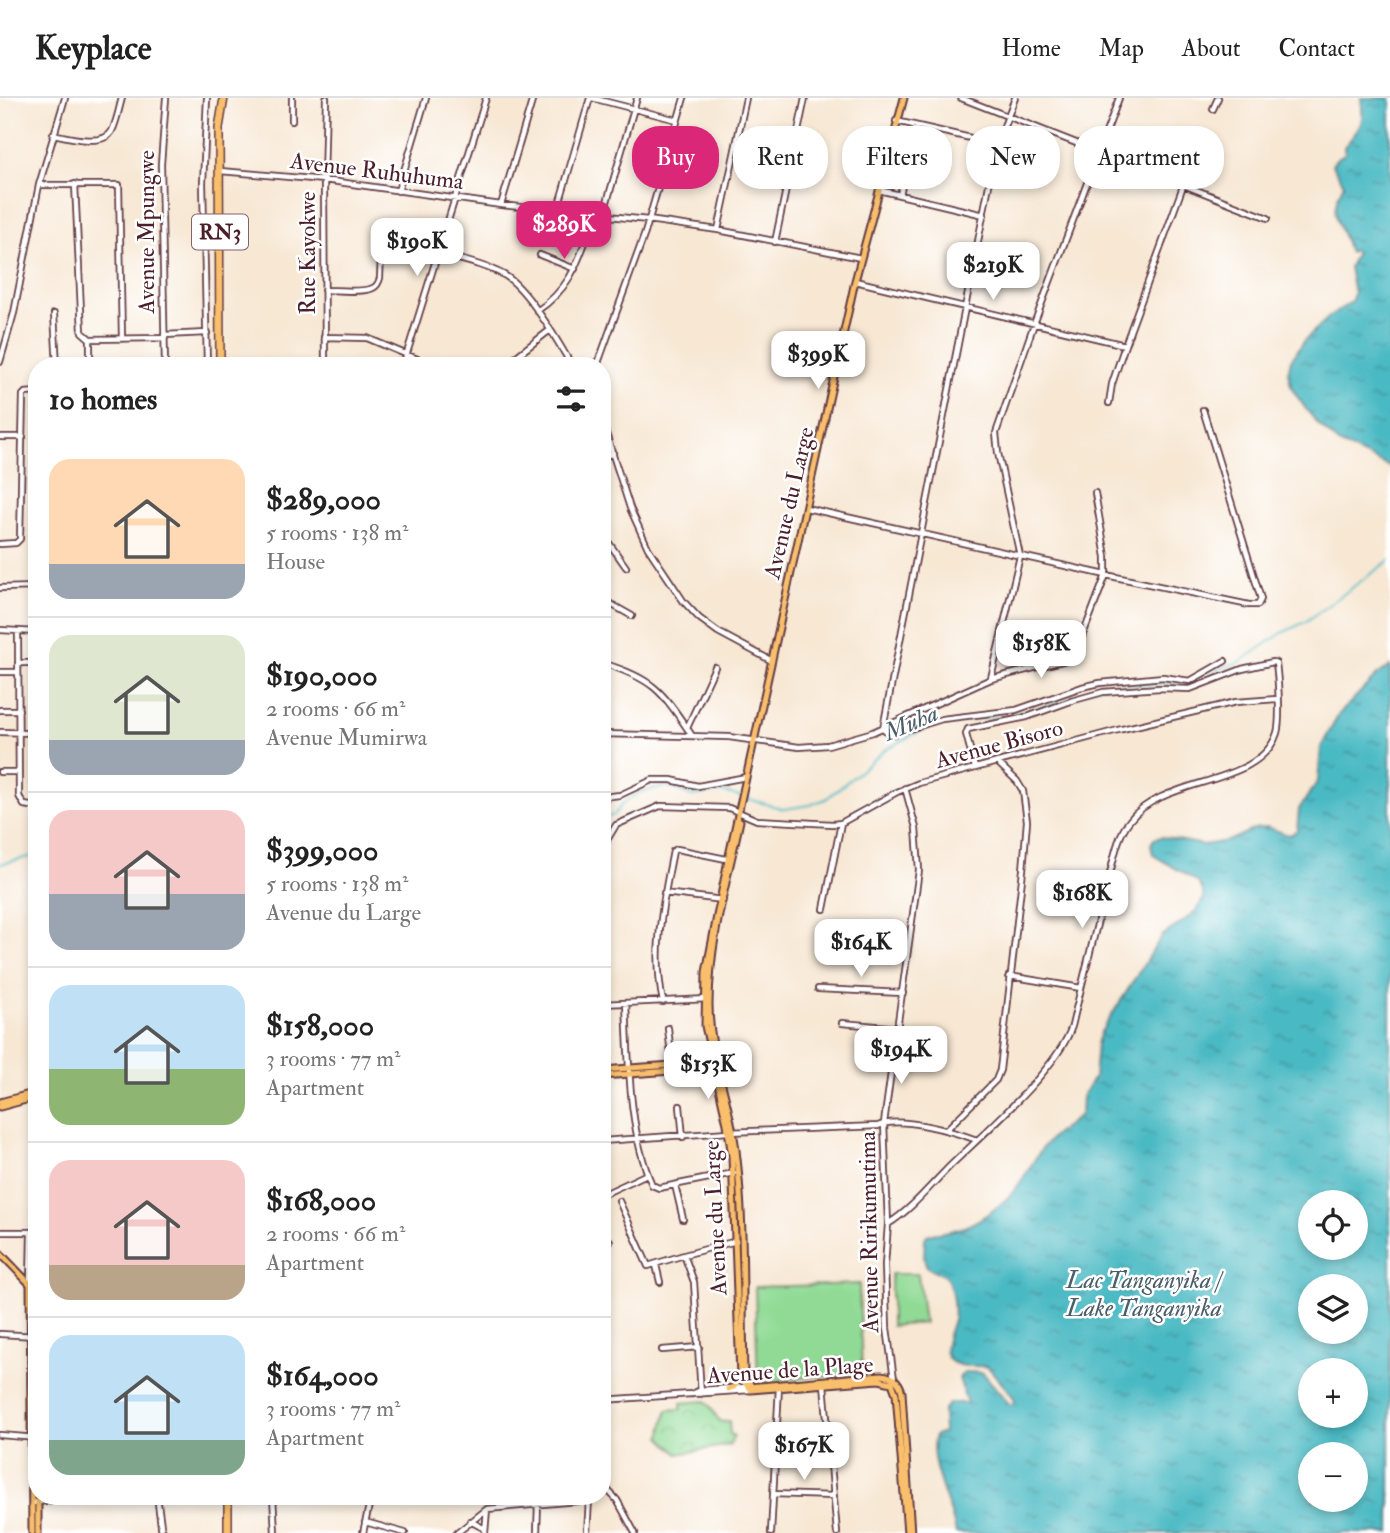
<!DOCTYPE html>
<meta charset="utf-8">
<style>
body{margin:0;font-family:"IM FELL Double Pica",serif;background:#f6f6f6;color:#222;height:100vh;display:flex;flex-direction:column;font-size:26px;white-space:nowrap}
*{box-sizing:border-box;margin:0}
p{font-size:23px;color:#767676}
.icon{flex:none;width:38px;height:38px;fill:none;stroke:currentColor;stroke-width:2;stroke-linecap:round;stroke-linejoin:round}
.map{position:relative;flex:1;overflow:hidden}
.side{position:absolute;left:28px;top:259px;width:583px;height:1148px;display:flex;flex-direction:column;background:#fff;border-radius:28px;box-shadow:0 4px 10px #0003}
.side>*{flex:none}
.banner{position:absolute;left:632px;top:28px;width:653px;height:63px;display:flex;gap:14px}
.tools{position:absolute;left:1298px;top:1092px;display:grid;gap:14px}
.tools a{display:grid;place-items:center;width:70px;height:70px;border-radius:50%;background:#fff;box-shadow:0 4px 10px #0003;font-size:35px}
.price{position:absolute;translate:-50% -60px;padding:0 16px;border-radius:14px;background:#fff;color:#222;font-size:23px;line-height:46px;filter:drop-shadow(0 2px 4px #0008)}
.price::after{content:'';position:absolute;left:50%;top:42px;width:21px;height:16px;margin-left:-10px;background:inherit;clip-path:polygon(0 0,100% 0,50% 100%)}
.price.active{background:#db2777;color:#fff}
ul{padding:0;list-style:none}
li{display:flex;align-items:center;gap:21px;height:175px;padding:0 21px}
li+li{border-top:2px solid #e0e0e0}
li span{display:grid;place-items:center;flex:none;width:196px;height:140px;border-radius:21px;color:#555}
li>.icon{margin-inline-start:auto}
span .icon{width:84px;height:84px;fill:#fffc;stroke-width:1}
li b{font-size:30px}
h2{display:flex;justify-content:space-between;align-items:center;height:84px;padding:0 21px;font-size:30px}
.chip{padding:0 24px;border-radius:28px;background:#fff;box-shadow:0 4px 10px #0003;font-size:24px;line-height:63px}
.chip.active{background:#db2777;color:#fff}
header{display:flex;align-items:center;gap:42px;box-sizing:border-box;height:98px;padding:0 35px;background:#fff;border-bottom:2px solid #e0e0e0}
header strong{font-size:33px}
nav{display:flex;gap:38px;margin-inline-start:auto;font-size:24px}
.map>svg:first-child{display:block}
.park{fill:url(#park-crowns);stroke:#6d7c60;stroke-width:2}
.pitch{fill:#90da95;stroke:#6d7c60;stroke-width:2}
.water{fill:url(#water-ripples);stroke:#4a6c77;stroke-width:2;fill-rule:evenodd}
.lines{fill:none;stroke-linecap:round;stroke-linejoin:round}
.stream{stroke:#4ab9c3;stroke-width:2}
.minor-casing{stroke:#643d44;stroke-width:8}
.major-casing{stroke:#643d44;stroke-width:9}
.highway-casing{stroke:#643d44;stroke-width:10}
.minor{stroke:#fff;stroke-width:4.5}
.major{stroke:#f9bf6d;stroke-width:5}
.highway{stroke:#f9bf6d;stroke-width:7}
.labels{text-anchor:middle;dominant-baseline:central;stroke-width:5;stroke-linejoin:round;paint-order:stroke}
.shield{fill:#fff;stroke:#80626b;stroke-width:2}
.shield-label{font-size:21px;font-weight:bold;fill:#4a1f2b}
.street-label{font-size:23px;fill:#4a1f2b;stroke:#fff}
.water-label{font-size:24px;font-style:italic;fill:#4a5d68;stroke:#fff}
</style>
<header>
<strong>Keyplace</strong>
<nav><a>Home</a><a>Map</a><a>About</a><a>Contact</a></nav>
</header>
<div class="map">
<svg width="1390" height="1435" viewBox="0 0 1390 1435">
<defs>
<pattern id="park-crowns" width="20" height="18" patternUnits="userSpaceOnUse" patternTransform="scale(1.75)"><rect width="20" height="18" fill="#90da95"/><path d="M2 6a3 3 0 1 1 6 0M12 15a3 3 0 1 1 6 0" fill="none" stroke="#7ebb81"/></pattern>
<pattern id="water-ripples" width="26" height="14" patternUnits="userSpaceOnUse" patternTransform="scale(1.75)"><rect width="26" height="14" fill="#4ab9c3"/><path d="M2 4q2-2 4 0t4 0M15 11q2-2 4 0t4 0" fill="none" stroke="#40969f"/></pattern>
</defs>
<rect width="100%" height="100%" fill="#fff"/>
<filter id="ink" filterUnits="userSpaceOnUse"><feTurbulence type="fractalNoise" baseFrequency=".0143" numOctaves="2"/><feDisplacementMap in="SourceGraphic" scale="14" xChannelSelector="R" yChannelSelector="G"/><feConvolveMatrix kernelMatrix="1 2 1 2 8 2 1 2 1" color-interpolation-filters="sRGB"/></filter>
<filter id="wash" filterUnits="userSpaceOnUse"><feTurbulence type="fractalNoise" baseFrequency=".00686" numOctaves="4" result="noise"/><feDisplacementMap in="SourceGraphic" scale="28" xChannelSelector="R" yChannelSelector="G"/><feGaussianBlur stdDeviation="1.57" result="paint"/><feColorMatrix in="noise" values="0 0 0 0 0 0 0 0 0 0 0 0 0 0 0 0 0 1.4 0 .05"/><feComposite in="paint" operator="in"/></filter>
<g filter="url(#wash)">
<rect width="100%" height="100%" fill="#f7e7d3"/>
<!-- park -->
<path class="park" d="M705,1303c8,6 9,15 16,21l8,-1 1,13 4,2 -5,9 -51,9 -17,-17 6,-27 14,-1v-6z"/>
<!-- pitch -->
<path class="pitch" d="M891,1176h27l6,49 -33,3z
M859,1186l3,89 -104,9 -3,-95z"/>
<!-- water -->
<path class="water" d="M1361,0h29v369l-52,-24 -20,-19 -12,-15 -14,-20 -4,-16 3,-13 14,-20 24,-23 22,-15 3,-8 -5,-27 7,-15 -1,-2 -6,2c-9,-31 -23,-36 -5,-68l-12,-20 5,-6 8,-4 -1,-7c17,-20 21,-23 17,-49z
M1390,568v867h-434c-4,-26 -30,-72 -21,-98l9,-3 -1,-22 7,-7h17l-8,-25 5,-6 19,1 26,31h4l2,-3 -3,-6 -24,-28c-9,-2 -19,0 -28,-2 -25,-6 -11,-30 -7,-46 2,-12 -1,-32 -7,-43l-19,-9 -3,-9 1,-20 2,-3c14,-3 28,-3 42,-10 15,-7 34,-21 44,-33 12,-14 20,-32 31,-46 11,-13 25,-21 37,-32l1,-18 12,-18 3,-34 4,-12 61,-96 19,-13 17,-14 5,-10v-8l-5,-9 -45,-27 -2,-11 3,-5 8,-2 42,8 24,-4 29,-13 10,-1 21,8 4,-1 5,-4 2,-21 19,-28 3,-34 18,-33 37,-38zM1356,1104v46h-45v-46zM1311,1188h45v46h-45zM1356,1272v46h-45v-46zM1356,1356v46h-45v-46z"/>
<g class="lines">
<!-- stream -->
<path class="stream" d="M1200,585l19,-14 21,-7 42,-29 23,-11 85,-62
M1064,603l31,-14 32,-2 45,-1 12,3 11,-2
M602,721l12,-4 10,-13 17,-10 26,-6 24,10 32,-4 61,17 26,-4 16,-6 59,-49 35,-19 20,-6 43,-7h15l61,-15
M0,766l37,-9"/>
</g>
</g>
<g filter="url(#ink)">
<g class="lines">
<!-- minor casing -->
<g class="minor-casing">
<path id="minor" d="M207,0l-4,85 4,183
M292,0v23
M592,0l85,22
M961,0l307,120
M1213,11l5,-11
M896,23l101,23
M53,36c14,3 51,13 59,-3 5,-10 7,-23 10,-33
M220,73l104,9 177,25 147,15 70,10 143,28
M75,86l7,148 8,7
M39,87h80l3,154
M879,92l105,25
M398,93l28,-93
M900,97l15,-69
M501,107l32,-107
M557,113l33,-113
M603,118l34,-118
M718,132l28,-132
M775,144l30,-144
M438,155c21,7 47,11 66,22 23,13 55,68 68,91
M540,157l35,14
M855,183l270,64
M324,192c11,0 40,3 49,-2 4,-2 6,-6 7,-10l2,-45
M537,213c38,-26 42,-55 58,-95
M54,216l3,52
M164,237l43,-2
M324,239l43,1 67,28
M90,241l75,-1
M90,241v27
M0,264l14,-49 25,-128 26,-87
M509,264l41,-32
M165,268l-4,-202 5,-66
M325,268l-1,-186 2,-82
M403,268l83,-268
M597,268l48,-133 39,-135
M1109,305l3,-19 13,-39 58,-159
M602,323l28,87 18,40 36,54 15,16 19,14 54,29
M0,339h23
M602,360l11,-5
M806,410l300,67v-18l-11,-64
M602,435l24,34
M0,446l16,-1 4,-4 3,-144 2,-2 12,-1
M0,490l37,-1
M602,501l30,17
M0,532l37,2
M18,534l1,164 5,9 13,2
M18,565h19
M602,565c52,16 59,27 89,71
M0,574h18
M991,580l29,-122 -22,-103 -2,-20 38,-109 85,-226
M0,612h19
M687,630l28,-61
M883,630l114,-584 18,-46
M883,630l4,4 6,2 49,-15 74,-9 66,-23 18,-4 63,-6 27,4 35,-20
M0,634l37,1
M602,636l127,3 70,10 29,-2 45,-13 118,-53 83,-21 32,-83 143,30h9l3,-6 -58,-189
M0,674h19
M602,699l18,-2 32,-15h19l27,6 48,-9
M602,760l5,-18 9,-15 44,-19 69,2 28,12 76,4 8,-1 56,-31 22,-9 199,-53 118,-28 41,-3
M664,795l59,7
M824,811l17,-86
M1009,878l72,12
M818,891l85,4
M663,904c-11,-51 0,-100 10,-151l4,-2 54,11
M626,905c3,60 2,126 26,182l7,3 75,-15
M602,906l106,-5
M842,925l56,5
M668,930l5,44
M680,1008l3,31
M947,1031l49,-49 4,-10 23,-200 4,-49 -4,-30 -6,-10 -20,-19
M602,1043l126,-9 150,-6c21,-11 77,6 99,14
M675,1087l8,34
M602,1097l45,-21
M619,1103l29,65 36,-11
M888,1126c23,-14 43,-39 62,-58 34,-33 108,-97 122,-140 11,-47 23,-94 35,-141 6,-20 9,-48 23,-65 34,-44 130,-33 147,-87 4,-13 1,-55 -1,-70l-3,-1 -31,7 -52,20 -30,-1 -57,4 -32,9 -44,16 -59,12 -2,5 9,34
M0,1134h37
M602,1147l8,-4
M656,1167l4,17
M30,1185l1,-51
M0,1236l37,2
M662,1252l37,-3
M894,1281l-7,-51 -2,-63 3,-41 -4,-101 35,-253 -3,-42 -11,-40
M824,1286l13,149
M692,1296l9,-4 45,-3
M701,1296l-7,-112 -10,-27 52,-14
M602,1302l149,-10
M0,1337l37,3
M602,1386l15,16 18,33
M773,1396l61,2
M157,1398l5,37
M273,1398l2,37
M32,1405l47,-7
M470,1423l15,8
M365,1424l40,11
M363,1435l8,-37
M457,1435l30,-24 102,-9 3,-4
M485,1435l2,-24
M537,1435l1,-30
M587,1435l2,-33
M771,1435l8,-146"/>
</g>
<!-- major casing -->
<g class="major-casing">
<path id="major" d="M904,0l-49,183 -127,579 -22,112 -1,54 22,98 5,32 8,221 11,13 128,-10 13,3 4,11 11,139
M740,723c-13,60 -31,122 -31,183 0,50 21,98 27,146 9,71 6,151 8,223l8,15
M602,972l112,-8
M602,978l112,-8
M0,1004l37,-10
M0,1009l37,-10
M0,1155l30,31
M30,1186l2,249
M748,1289l133,-12c12,1 18,5 21,17l9,141
M728,1291l6,-2 6,-10
M38,1435v-37"/>
</g>
<!-- highway casing -->
<g class="highway-casing">
<path id="highway" d="M220,268l-1,-238 5,-30
M228,1398v37"/>
</g>
<!-- minor -->
<use href="#minor" class="minor"/>
<!-- major -->
<use href="#major" class="major"/>
<!-- highway -->
<use href="#highway" class="highway"/>
</g>
</g>
<g class="labels">
<!-- shield labels -->
<rect class="shield" x="192" y="116.5" width="56" height="35" rx="5"/>
<g class="shield-label">
<text x="220" y="134">RN3</text>
</g>
<!-- street labels -->
<g class="street-label">
<text transform="translate(377 73) rotate(7)">Avenue Ruhuhuma</text>
<text transform="translate(146 134) rotate(-90)">Avenue Mpungwe</text>
<text transform="translate(307 155) rotate(-90)">Rue Kayokwe</text>
<text transform="translate(789 405) rotate(-77)">Avenue du Large</text>
<text transform="translate(999 646) rotate(-15)">Avenue Bisoro</text>
<text transform="translate(715 1120) rotate(-93)">Avenue du Large</text>
<text transform="translate(869 1134) rotate(-91)">Avenue Ririkumutima</text>
<text transform="translate(790 1272) rotate(-4)">Avenue de la Plage</text>
</g>
<!-- water labels -->
<g class="water-label">
<text transform="translate(911 625) rotate(-23)">Muha</text>
<text x="1144" y="1182">Lac Tanganyika /<tspan x="1144" dy="28">Lake Tanganyika</tspan></text>
</g>
</g>
</svg>
<div class="tools">
<a><svg class="icon" aria-label="locate" viewBox="0 0 24 24"><circle cx="12" cy="12" r="6"/><path d="M12 2v4M12 18v4M2 12h4M18 12h4"/></svg></a>
<a><svg class="icon" aria-label="layers" viewBox="0 0 24 24"><path d="M12 4l9 5-9 5-9-5zM3 14l9 5 9-5"/></svg></a>
<a>+</a>
<a>−</a>
</div>
<b class="price active" style="left:564px;top:163px">$289K</b>
<b class="price" style="left:417px;top:180px">$190K</b>
<b class="price" style="left:993px;top:204px">$219K</b>
<b class="price" style="left:818px;top:293px">$399K</b>
<b class="price" style="left:1041px;top:582px">$158K</b>
<b class="price" style="left:1082px;top:832px">$168K</b>
<b class="price" style="left:861px;top:881px">$164K</b>
<b class="price" style="left:901px;top:988px">$194K</b>
<b class="price" style="left:708px;top:1003px">$153K</b>
<b class="price" style="left:804px;top:1384px">$167K</b>
<div class="banner">
<a class="chip active">Buy</a>
<a class="chip">Rent</a>
<a class="chip">Filters</a>
<a class="chip">New</a>
<a class="chip">Apartment</a>
</div>
<section class="side">
<h2>10 homes<svg class="icon" aria-label="filters" viewBox="0 0 24 24"><path d="M4 7h16M4 17h16"/><circle cx="9" cy="7" r="2"/><circle cx="15" cy="17" r="2"/></svg></h2>
<ul>
<li><span style="background:linear-gradient(#ffd9b3 75%,#9aa5b1 0)"><svg class="icon" aria-label="home" viewBox="0 0 24 24"><path d="M3 11l9-7 9 7M6 9v11h12V9"/></svg></span><div><b>$289,000</b><p>5 rooms · 138 m²</p><p>House</p></div></li>
<li><span style="background:linear-gradient(#dfe7d0 75%,#9aa5b1 0)"><svg class="icon" aria-label="home" viewBox="0 0 24 24"><path d="M3 11l9-7 9 7M6 9v11h12V9"/></svg></span><div><b>$190,000</b><p>2 rooms · 66 m²</p><p>Avenue Mumirwa</p></div></li>
<li><span style="background:linear-gradient(#f6c9c9 60%,#9aa5b1 0)"><svg class="icon" aria-label="home" viewBox="0 0 24 24"><path d="M3 11l9-7 9 7M6 9v11h12V9"/></svg></span><div><b>$399,000</b><p>5 rooms · 138 m²</p><p>Avenue du Large</p></div></li>
<li><span style="background:linear-gradient(#bfe0f5 60%,#8fb573 0)"><svg class="icon" aria-label="home" viewBox="0 0 24 24"><path d="M3 11l9-7 9 7M6 9v11h12V9"/></svg></span><div><b>$158,000</b><p>3 rooms · 77 m²</p><p>Apartment</p></div></li>
<li><span style="background:linear-gradient(#f6c9c9 75%,#b9a48a 0)"><svg class="icon" aria-label="home" viewBox="0 0 24 24"><path d="M3 11l9-7 9 7M6 9v11h12V9"/></svg></span><div><b>$168,000</b><p>2 rooms · 66 m²</p><p>Apartment</p></div></li>
<li><span style="background:linear-gradient(#bfe0f5 75%,#7fa58c 0)"><svg class="icon" aria-label="home" viewBox="0 0 24 24"><path d="M3 11l9-7 9 7M6 9v11h12V9"/></svg></span><div><b>$164,000</b><p>3 rooms · 77 m²</p><p>Apartment</p></div></li>
</ul>
</section>
</div>
